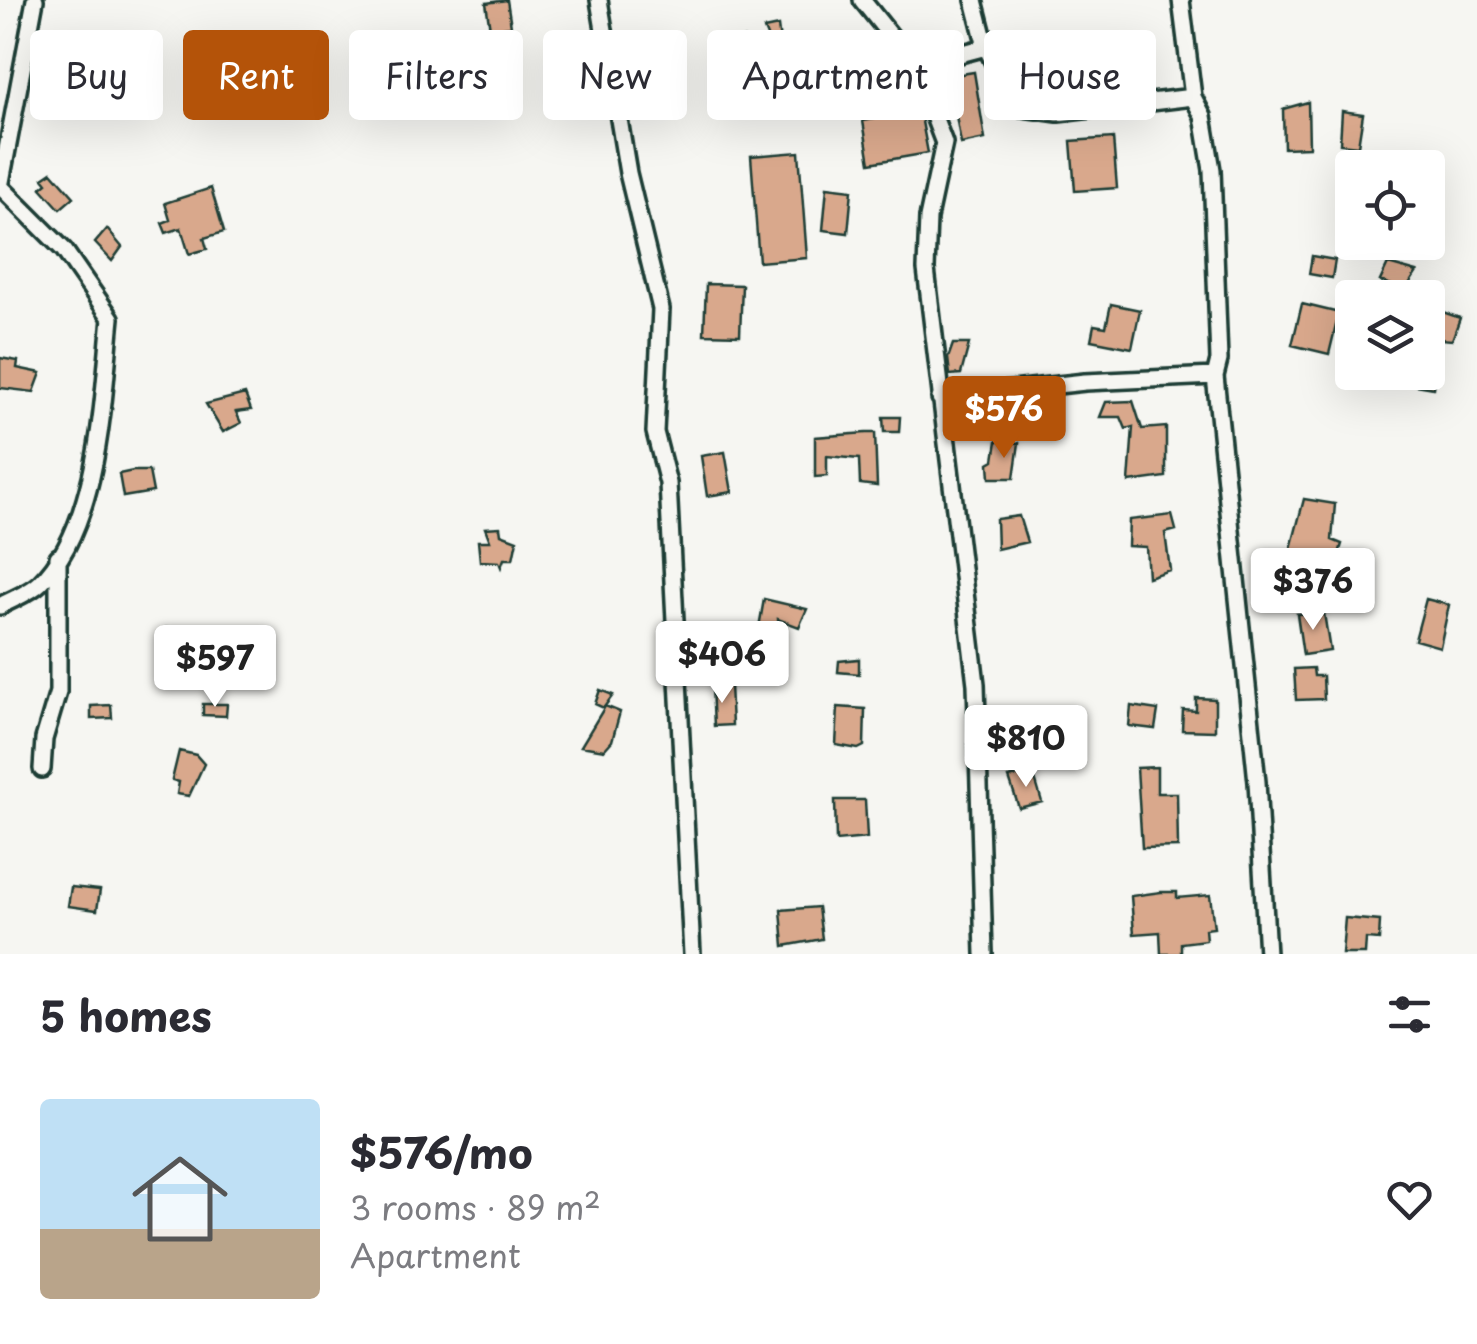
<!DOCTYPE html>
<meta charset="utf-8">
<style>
body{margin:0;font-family:"Playpen Sans",sans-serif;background:#f7f7f7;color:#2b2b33;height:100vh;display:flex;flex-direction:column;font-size:38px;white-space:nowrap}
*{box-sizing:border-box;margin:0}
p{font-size:32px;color:#7c7c81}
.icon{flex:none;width:55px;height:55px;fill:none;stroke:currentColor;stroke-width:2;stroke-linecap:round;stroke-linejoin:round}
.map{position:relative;height:954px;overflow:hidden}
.sheet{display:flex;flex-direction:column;background:#fff;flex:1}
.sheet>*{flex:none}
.banner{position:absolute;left:30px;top:30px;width:1418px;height:90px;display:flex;gap:20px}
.buttons{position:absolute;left:1335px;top:150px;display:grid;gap:20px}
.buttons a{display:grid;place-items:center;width:110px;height:110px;border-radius:10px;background:#fff;box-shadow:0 10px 40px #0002;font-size:50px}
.price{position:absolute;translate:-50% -85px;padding:0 22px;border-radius:10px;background:#fff;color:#222;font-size:32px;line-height:65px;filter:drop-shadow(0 2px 5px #0008)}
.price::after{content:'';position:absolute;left:50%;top:60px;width:30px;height:22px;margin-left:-15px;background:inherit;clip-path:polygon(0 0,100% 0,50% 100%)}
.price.selected{background:#b45309;color:#fff}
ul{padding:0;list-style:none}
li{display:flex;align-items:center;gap:30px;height:250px;padding:0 40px}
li+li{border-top:2px solid #e1e1e2}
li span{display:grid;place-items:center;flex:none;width:280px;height:200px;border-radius:10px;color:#555}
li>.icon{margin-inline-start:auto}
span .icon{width:120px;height:120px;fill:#fffc;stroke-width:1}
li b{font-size:42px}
h2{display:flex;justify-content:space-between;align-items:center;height:120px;padding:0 40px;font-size:42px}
.pill{padding:0 35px;border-radius:10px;background:#fff;box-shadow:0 10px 40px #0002;font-size:35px;line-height:90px}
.pill.selected{background:#b45309;color:#fff}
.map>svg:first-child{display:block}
.building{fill:#d9a88c;stroke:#1f3d34;stroke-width:2.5}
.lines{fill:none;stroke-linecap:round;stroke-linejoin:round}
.minor-casing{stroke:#1f3d34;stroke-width:22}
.minor{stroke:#f6f6f2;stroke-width:15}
</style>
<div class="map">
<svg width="1477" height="954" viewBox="0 0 1477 954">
<rect width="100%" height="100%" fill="#f6f6f2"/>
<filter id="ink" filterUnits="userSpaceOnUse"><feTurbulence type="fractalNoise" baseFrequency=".01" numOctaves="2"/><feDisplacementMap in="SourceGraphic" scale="20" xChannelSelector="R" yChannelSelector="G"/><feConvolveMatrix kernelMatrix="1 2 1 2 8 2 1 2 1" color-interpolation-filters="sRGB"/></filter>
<g filter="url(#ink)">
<!-- building -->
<path class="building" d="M507,0l4,26 -21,3 -4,-26z
M778,26l2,15 -9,5 -7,-17z
M436,29l1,24 -23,-3 3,-20z
M557,32h25v13h-25z
M744,38l25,4v14l-27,-4z
M1002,45h31l14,27 -25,13z
M974,72l11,67 -24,5 -12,-68z
M812,87l2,20 -20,2 -2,-20z
M142,96l12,2 -4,22 -11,-2z
M1308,102l1,45 -25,1 -1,-39z
M920,111l8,42 -58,10 -7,-42z
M1342,111l21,3 -5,32 -18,-2z
M1113,138l4,50 -42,3 -4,-50z
M799,152l8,106 -48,4 -8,-106z
M52,172l22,25 -14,12 -19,-21 6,-5 -4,-5z
M827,187l25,3 -4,43 -25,-3z
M211,188l13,44 -20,6 3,11 -18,5 -8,-26 -15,5 -4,-10 8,-3 -5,-17z
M107,229l15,18 -10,14 -17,-18z
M1312,256l23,4 -3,18 -23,-4z
M1388,264l29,8 -12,18 -25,-9z
M706,284l36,1 -2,50 -36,-1z
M1111,304l29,6 -8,38 -41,-8 3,-15 12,2z
M1302,304l37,9 -10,41 -37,-9z
M1440,311l20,7 -8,22 -11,-1 -7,49 -24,-4 2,-12h16v-56l11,2z
M953,344h16l-8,30 -11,1 -2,-17z
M0,358l18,3 -1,7 24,5 -7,19 -34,-4z
M245,394l6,16 -15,2 5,11 -18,9 -17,-28z
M1133,401l9,28 24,-2v50l-37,5 4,-55 -7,2 -5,-12h-21l6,-15z
M883,417h17l-1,15h-15z
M866,433h9l2,53 -17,-2 -1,-25 -32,-3v20l-12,1v-40z
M997,441l22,2 -5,35h-24l-1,-15 5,-3z
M725,452l7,40 -25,4 -6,-40z
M133,471h16l4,21 -30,5 -4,-23z
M1304,499l31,5 -3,36 10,4 -7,23 -46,-11z
M1172,515l4,15 -11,3 5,37 -22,7 -2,-30 -18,-1 1,-26z
M1019,516l8,26 -30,7 -1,-30z
M500,527l1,7 16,6 -4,19h-9l-3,8 -2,-5 -19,-1 -2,-20h12l-5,-13z
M764,599l43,10 -8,18 -21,-8 1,13 -21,1z
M1426,599l23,6 -9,42 -25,-7z
M1324,613l6,38 -27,4 -6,-41z
M165,628l36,2 -3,13z
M203,654l3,17 -15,3 -4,-17z
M859,659v15l-21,-2 1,-11z
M1313,668l1,8h9l1,23 -28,1 -2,-31z
M730,685l2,40 -18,1 -2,-40z
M600,690l13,5 -8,11 15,6 -8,29 -8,9 -23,-4 23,-38 -9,-4z
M1196,698l19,1v32l-33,-1 1,-20 13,1z
M203,704h24l-1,12 -23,-1z
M111,705l1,13 -21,1v-13z
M1131,706l27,4 -3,19 -26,-3z
M838,707l27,2 -1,37 -6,3 -22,-4z
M179,751l17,4 8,9 -15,32 -12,-2 2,-12 -7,-2z
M1157,767v26h20l1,54 -36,1 -5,-80z
M1033,772l9,30 -23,6 -10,-30z
M835,800h30l2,38 -31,3z
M71,887l29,3 -3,20 -29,-4z
M1161,892h16v6l33,-3 4,33 -9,1 1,11 -25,3v11h-20l-1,-22 -26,2 -3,-38z
M818,907l4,32 -38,7 -3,-36z
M1345,918l35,3 -1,19 -13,-1 -1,15h-23z"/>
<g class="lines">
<!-- minor casing -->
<g class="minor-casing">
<path id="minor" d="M599,0l29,173 33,136 -6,123 13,51 24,471
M862,0l53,66 29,77 -16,75 -2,51 50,415 8,270
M974,0l12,47 30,60 42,6 135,-16
M1181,0l12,97 10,19 9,54 7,190 -4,16 42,406 10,172
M915,66l71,-19
M0,187l35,-187
M940,398l145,-16 130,-6
M0,606c12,-7 30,-13 40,-23 60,-58 63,-187 71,-265l-47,-68 -63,-63
M42,769l2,-30 14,-47v-135"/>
</g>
<!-- minor -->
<use href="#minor" class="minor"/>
</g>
</g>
</svg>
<div class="buttons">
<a><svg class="icon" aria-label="locate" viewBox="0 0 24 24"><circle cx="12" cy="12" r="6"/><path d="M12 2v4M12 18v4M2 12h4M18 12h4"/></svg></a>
<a><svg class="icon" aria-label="layers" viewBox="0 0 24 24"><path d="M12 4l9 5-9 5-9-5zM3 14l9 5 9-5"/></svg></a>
</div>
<b class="price selected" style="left:1004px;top:461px">$576</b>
<b class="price" style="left:1313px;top:633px">$376</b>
<b class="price" style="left:722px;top:706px">$406</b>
<b class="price" style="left:215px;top:710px">$597</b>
<b class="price" style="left:1026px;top:790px">$810</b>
<div class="banner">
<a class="pill">Buy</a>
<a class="pill selected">Rent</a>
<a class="pill">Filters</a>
<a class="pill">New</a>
<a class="pill">Apartment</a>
<a class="pill">House</a>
</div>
</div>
<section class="sheet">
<h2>5 homes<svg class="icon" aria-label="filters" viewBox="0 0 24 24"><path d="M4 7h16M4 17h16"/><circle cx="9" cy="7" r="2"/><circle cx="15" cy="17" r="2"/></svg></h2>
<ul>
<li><span style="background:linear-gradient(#bfe0f5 65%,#b9a48a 0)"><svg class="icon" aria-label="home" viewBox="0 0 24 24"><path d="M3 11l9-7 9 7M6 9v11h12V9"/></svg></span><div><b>$576/mo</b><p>3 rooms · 89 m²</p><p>Apartment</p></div><svg class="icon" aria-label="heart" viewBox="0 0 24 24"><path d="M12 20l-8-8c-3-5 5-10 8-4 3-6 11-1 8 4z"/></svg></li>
</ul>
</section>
